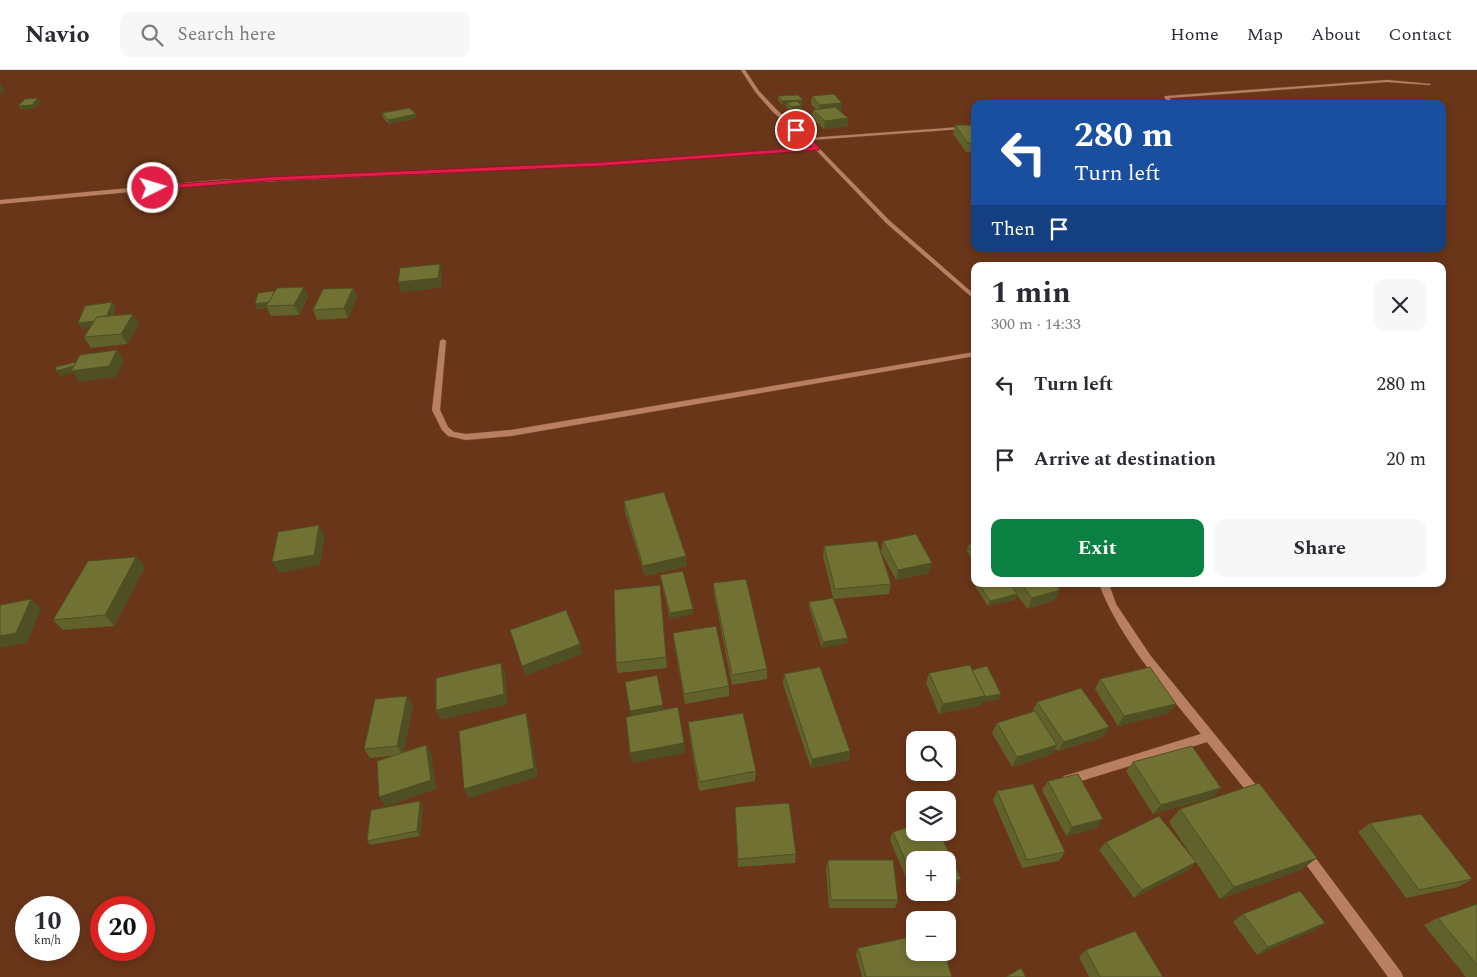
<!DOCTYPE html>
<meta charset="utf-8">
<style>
:root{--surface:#fff;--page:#f7f7f7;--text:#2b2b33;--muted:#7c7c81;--line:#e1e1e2;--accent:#0b8043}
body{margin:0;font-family:Spectral,serif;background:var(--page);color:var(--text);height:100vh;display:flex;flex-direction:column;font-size:19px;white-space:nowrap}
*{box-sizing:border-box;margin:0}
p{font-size:16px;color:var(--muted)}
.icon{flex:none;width:28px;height:28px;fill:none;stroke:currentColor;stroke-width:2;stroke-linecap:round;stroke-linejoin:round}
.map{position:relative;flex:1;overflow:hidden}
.sheet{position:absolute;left:971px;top:192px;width:475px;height:325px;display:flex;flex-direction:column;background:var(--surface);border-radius:10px;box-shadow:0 2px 8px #0003}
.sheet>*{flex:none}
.hud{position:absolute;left:971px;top:30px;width:475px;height:152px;border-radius:10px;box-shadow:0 2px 8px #0003;background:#1a4fa0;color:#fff;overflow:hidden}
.buttons{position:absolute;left:906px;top:661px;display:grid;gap:10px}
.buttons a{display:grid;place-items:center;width:50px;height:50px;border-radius:10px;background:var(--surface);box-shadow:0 2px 8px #0003;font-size:25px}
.speed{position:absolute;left:15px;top:826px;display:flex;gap:10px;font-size:25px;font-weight:700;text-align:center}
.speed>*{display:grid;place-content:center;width:65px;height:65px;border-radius:50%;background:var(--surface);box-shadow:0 2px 8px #0003;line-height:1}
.speed small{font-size:12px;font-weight:400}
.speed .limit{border:8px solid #d22;background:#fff;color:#111}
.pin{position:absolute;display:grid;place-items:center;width:42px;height:42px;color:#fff;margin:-21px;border:2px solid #fff;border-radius:50%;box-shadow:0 1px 5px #0007}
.me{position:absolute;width:55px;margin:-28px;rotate:85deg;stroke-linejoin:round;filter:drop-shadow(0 0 4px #0008)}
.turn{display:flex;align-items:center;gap:18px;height:105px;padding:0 20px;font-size:22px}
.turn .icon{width:65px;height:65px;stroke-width:2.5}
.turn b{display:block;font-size:35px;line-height:42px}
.then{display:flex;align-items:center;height:48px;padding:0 20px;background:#0003;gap:10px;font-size:19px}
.round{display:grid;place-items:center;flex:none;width:52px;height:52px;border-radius:10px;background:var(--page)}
.overview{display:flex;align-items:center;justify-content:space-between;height:85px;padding:0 20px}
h1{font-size:30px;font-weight:700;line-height:38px}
.button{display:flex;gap:10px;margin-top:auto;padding:10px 20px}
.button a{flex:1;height:58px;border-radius:10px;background:var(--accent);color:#fff;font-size:20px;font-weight:700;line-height:58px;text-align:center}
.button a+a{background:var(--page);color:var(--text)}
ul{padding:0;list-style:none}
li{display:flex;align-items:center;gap:15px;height:75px;padding:0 20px}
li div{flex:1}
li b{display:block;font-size:19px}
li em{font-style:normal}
header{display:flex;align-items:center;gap:30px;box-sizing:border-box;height:70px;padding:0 25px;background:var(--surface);border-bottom:1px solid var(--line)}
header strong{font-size:24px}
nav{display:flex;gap:28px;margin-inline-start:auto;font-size:18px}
.search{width:350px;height:45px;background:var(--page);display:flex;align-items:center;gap:12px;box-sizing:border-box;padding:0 18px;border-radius:10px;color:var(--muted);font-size:19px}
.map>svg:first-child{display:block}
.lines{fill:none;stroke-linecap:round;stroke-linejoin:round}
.minor-casing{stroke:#7a4f36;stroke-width:1}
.minor{fill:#b97f61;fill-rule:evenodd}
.wall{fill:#61612c}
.shaded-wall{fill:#4f4f24}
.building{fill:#717133;stroke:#4f4f24}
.route{fill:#e11d48;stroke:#92132f}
</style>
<header>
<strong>Navio</strong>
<div class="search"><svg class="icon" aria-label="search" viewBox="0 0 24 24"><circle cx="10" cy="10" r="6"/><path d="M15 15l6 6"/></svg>Search here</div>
<nav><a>Home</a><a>Map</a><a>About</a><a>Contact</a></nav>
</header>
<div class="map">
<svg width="1477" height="907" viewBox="0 0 1477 907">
<rect width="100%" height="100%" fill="#6a3619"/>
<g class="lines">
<!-- minor casing -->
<g class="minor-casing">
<g id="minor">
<path d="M 741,0 L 745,0 L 759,21 L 777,40 L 808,68 L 975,56 L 975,58 L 811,70 L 890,151 L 975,225 L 975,230 L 886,153 L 816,80 L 604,95 L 217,114 L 0,134 L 0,130 L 217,110 L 604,93 L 813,77 L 773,42 L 756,23 Z"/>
<path d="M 1387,10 L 1431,14 L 1429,15 L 1387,12 L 1169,28 L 1175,34 L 1170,34 L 1164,27 L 1166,26 Z"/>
<path d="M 443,269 L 446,271 L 440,340 L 448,357 L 454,362 L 466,364 L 511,360 L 975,282 L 975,286 L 511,366 L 466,370 L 448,366 L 442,360 L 432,340 L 440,271 Z"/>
<path d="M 1099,514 L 1109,514 L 1116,534 L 1150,585 L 1260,720 L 1262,724 L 1260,728 L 1256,730 L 1252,728 L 1207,672 L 1068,715 L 1064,714 L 1062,710 L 1064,706 L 1068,705 L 1201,664 C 1163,617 1121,571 1099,514 Z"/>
<path d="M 1304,776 L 1308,778 L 1401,902 L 1403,907 L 1388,907 L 1300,786 L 1298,782 L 1300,778 Z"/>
</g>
</g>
<!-- minor -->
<use href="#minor" class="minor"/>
</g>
<!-- wall -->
<g class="wall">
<path d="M 778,26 L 802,34 L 801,34 L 802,35 L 802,39 L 792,41 L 786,37 L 786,35 L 782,35 L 778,30 Z"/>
<path d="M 812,26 L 841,41 L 840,41 L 848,56 L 824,59 L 812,48 L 813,40 L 816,39 L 811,34 Z"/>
<path d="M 382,43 L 417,48 L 389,54 L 383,48 Z"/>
<path d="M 955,55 L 975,55 L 975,81 L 966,82 L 953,64 Z"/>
<path d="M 304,217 L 308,227 L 299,245 L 271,246 L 267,238 L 257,239 L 255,234 L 275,222 Z"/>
<path d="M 353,218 L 357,227 L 348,248 L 317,250 L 313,240 Z"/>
<path d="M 112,232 L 116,237 L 113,246 L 139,254 L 127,274 L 91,278 L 84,267 L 91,257 L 82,259 Z"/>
<path d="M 624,431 L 687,496 L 645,506 L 625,442 Z"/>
<path d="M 883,471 L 929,503 L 896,510 L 881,482 Z"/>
<path d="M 975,474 L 975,496 L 967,481 L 968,475 Z"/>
<path d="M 824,476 L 891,514 L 889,524 L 834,529 L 847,573 L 822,578 L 809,537 L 809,532 L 833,528 L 823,486 Z"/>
<path d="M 136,487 L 145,497 L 114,556 L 63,560 L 53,550 Z"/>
<path d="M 660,505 L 693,544 L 670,549 Z"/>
<path d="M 975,507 L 975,514 L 1055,514 L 1055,530 L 1028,539 L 1017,525 L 1015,530 L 988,536 L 973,513 Z"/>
<path d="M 713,513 L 767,599 L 767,609 L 732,615 L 714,524 Z"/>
<path d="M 660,515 L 667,598 L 618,603 L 616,593 Z"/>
<path d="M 673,563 L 729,616 L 729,626 L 685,634 L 674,573 Z"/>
<path d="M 972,600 L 999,629 L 982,632 L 981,635 L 939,644 L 926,613 L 929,603 Z"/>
<path d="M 784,604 L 850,681 L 849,690 L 811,698 L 783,614 Z"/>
<path d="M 1100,609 L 1169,643 L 1118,656 L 1095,619 Z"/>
<path d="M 407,626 L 413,636 L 403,682 L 426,675 L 431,684 L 436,719 L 386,736 L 379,727 L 390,686 L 370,688 L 364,679 Z"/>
<path d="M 1037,632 L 1109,657 L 1103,667 L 1058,681 L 1056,678 L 1052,684 L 1012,697 L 992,663 L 997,653 L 1032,642 Z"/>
<path d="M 688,652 L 756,701 L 755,711 L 699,721 L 689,662 Z"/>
<path d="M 1133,692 L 1213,727 L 1153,744 L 1126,701 Z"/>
<path d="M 1048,711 L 1097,758 L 1066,766 L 1042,720 Z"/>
<path d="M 997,721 L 1065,782 L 1059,791 L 1022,798 L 993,730 Z"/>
<path d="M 423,735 L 420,766 L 370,775 L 367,771 Z"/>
<path d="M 735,737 L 796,784 L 795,793 L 738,797 Z"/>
<path d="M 1180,739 L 1301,800 L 1220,829 L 1196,792 L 1188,800 L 1134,828 L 1099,780 L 1106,772 L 1191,785 L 1169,752 Z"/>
<path d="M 1370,753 L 1472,809 L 1458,817 L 1406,828 L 1358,762 Z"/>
<path d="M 893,762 L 956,817 L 915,790 L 915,822 L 941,822 L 916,831 L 890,770 Z"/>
<path d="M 828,790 L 898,830 L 895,838 L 829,838 L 826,798 Z"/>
<path d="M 1477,834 L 1477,907 L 1466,907 L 1424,855 L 1438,848 Z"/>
<path d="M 1243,844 L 1314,860 L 1257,885 L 1233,852 Z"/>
<path d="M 858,878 L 952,907 L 862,907 L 856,885 Z"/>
<path d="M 1086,880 L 1163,907 L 1089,907 L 1079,887 Z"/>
</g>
<!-- shaded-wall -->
<g class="shaded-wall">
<path d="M 0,13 L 5,21 L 0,24 Z"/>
<path d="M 38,28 L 41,32 L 34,39 L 21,40 L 18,36 Z"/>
<path d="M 803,30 L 802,34 L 789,35 L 786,33 L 786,35 L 782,35 L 782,31 Z"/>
<path d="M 842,33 L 841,41 L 819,43 L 819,35 Z"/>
<path d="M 802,35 L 802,39 L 792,41 L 792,37 Z"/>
<path d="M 416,44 L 417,48 L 389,54 L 388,50 Z"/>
<path d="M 848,48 L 848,56 L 824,59 L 825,51 Z"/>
<path d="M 440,194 L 442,203 L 441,218 L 401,222 L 398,212 Z"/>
<path d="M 304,217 L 308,227 L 299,245 L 294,235 Z"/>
<path d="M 353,218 L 357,227 L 348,248 L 344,238 Z"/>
<path d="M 274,221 L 277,226 L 266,236 L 267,238 L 257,239 L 255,234 Z"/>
<path d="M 112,232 L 116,237 L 110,254 L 82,259 L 78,253 Z"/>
<path d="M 133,244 L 139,254 L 127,274 L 121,264 Z"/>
<path d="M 117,280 L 124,290 L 116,307 L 79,312 L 73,303 L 60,306 L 56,301 L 78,296 Z"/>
<path d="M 319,455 L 325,466 L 320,495 L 279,503 L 272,492 Z"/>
<path d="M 686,486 L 687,496 L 645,506 L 643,496 Z"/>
<path d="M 136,487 L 145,497 L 114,556 L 105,545 Z"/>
<path d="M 932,493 L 929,503 L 896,510 L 898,500 Z"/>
<path d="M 1060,520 L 1055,530 L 1028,539 L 1032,528 Z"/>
<path d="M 1017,524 L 1015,530 L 988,536 L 990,531 Z"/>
<path d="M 31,529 L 41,539 L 27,573 L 0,578 L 0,566 Z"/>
<path d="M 693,539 L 693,544 L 670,549 L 670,543 Z"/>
<path d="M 848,568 L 847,573 L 822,578 L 823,572 Z"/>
<path d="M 580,574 L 582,584 L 525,606 L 522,596 Z"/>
<path d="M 501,593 L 505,603 L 508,634 L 441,650 L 436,640 Z"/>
<path d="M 1001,624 L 999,629 L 982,632 L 981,635 L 939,644 L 943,634 L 985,626 Z"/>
<path d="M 407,626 L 413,636 L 403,685 L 397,676 Z"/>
<path d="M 1176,634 L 1169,643 L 1118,656 L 1124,646 Z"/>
<path d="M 663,635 L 664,640 L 631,646 L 630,641 Z"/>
<path d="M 526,643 L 529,653 L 538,707 L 469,728 L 464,719 Z"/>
<path d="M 1109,657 L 1103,667 L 1058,681 L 1064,672 Z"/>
<path d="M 684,673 L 685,683 L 632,693 L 630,683 Z"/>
<path d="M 426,675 L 431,684 L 436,719 L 386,736 L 379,727 Z"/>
<path d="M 1057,675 L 1052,684 L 1012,697 L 1017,687 Z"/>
<path d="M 850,681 L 849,690 L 811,698 L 812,689 Z"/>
<path d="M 1221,718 L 1213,727 L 1153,744 L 1161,735 Z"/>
<path d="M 420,731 L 423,735 L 420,766 L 417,761 Z"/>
<path d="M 1103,749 L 1097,758 L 1066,766 L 1072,757 Z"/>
<path d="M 1317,788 L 1301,800 L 1220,829 L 1234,817 Z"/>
<path d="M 1196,792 L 1188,800 L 1134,828 L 1142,820 Z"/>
<path d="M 961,809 L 956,817 L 948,820 L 948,814 Z"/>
<path d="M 922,822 L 941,822 L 916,831 L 920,823 Z"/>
<path d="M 1325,853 L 1314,860 L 1257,885 L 1268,877 Z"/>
</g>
<!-- building -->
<g class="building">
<path d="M 834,24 L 842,33 L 819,35 L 812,26 Z"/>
<path d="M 798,25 L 803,30 L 782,31 L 778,26 Z"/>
<path d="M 38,28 L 32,35 L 18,36 L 25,29 Z"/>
<path d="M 796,31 L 802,35 L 792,37 L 786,33 Z"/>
<path d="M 835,37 L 848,48 L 825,51 L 813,40 Z"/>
<path d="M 409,38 L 416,44 L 388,50 L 382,43 Z"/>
<path d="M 955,55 L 975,55 L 975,73 L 968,73 Z"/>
<path d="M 440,194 L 438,208 L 398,212 L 400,198 Z"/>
<path d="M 304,217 L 294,235 L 266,236 L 277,218 Z"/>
<path d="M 353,218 L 344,238 L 313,240 L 323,219 Z"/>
<path d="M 274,221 L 273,225 L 269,232 L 255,234 L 258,223 Z"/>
<path d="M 112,232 L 107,246 L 97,247 L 95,251 L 78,253 L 85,236 Z"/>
<path d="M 133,244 L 121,264 L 84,267 L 97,247 Z"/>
<path d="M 117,280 L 109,296 L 71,301 L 80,285 Z"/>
<path d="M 76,292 L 74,296 L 56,301 L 56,297 Z"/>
<path d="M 664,422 L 686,486 L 643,496 L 624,431 Z"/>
<path d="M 319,455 L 314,485 L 272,492 L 278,462 Z"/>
<path d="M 916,464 L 932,493 L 898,500 L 883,471 Z"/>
<path d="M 877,471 L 891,514 L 835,519 L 824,476 Z"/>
<path d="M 975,474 L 975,488 L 968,475 Z"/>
<path d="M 136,487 L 105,545 L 53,550 L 88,491 Z"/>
<path d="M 683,501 L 693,539 L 670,543 L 660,505 Z"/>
<path d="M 746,509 L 767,599 L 732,605 L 713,513 Z"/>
<path d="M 979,514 L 1010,514 L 1017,524 L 990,531 Z"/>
<path d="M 1021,514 L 1055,514 L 1060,520 L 1032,528 Z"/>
<path d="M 660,515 L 666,587 L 616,593 L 614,520 Z"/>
<path d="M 833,528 L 848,568 L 823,572 L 809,532 Z"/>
<path d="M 31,529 L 16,563 L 0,566 L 0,535 Z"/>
<path d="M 566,540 L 580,574 L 522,596 L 510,560 Z"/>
<path d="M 716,556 L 729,616 L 684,624 L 673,563 Z"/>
<path d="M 501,593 L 504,624 L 436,640 L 436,608 Z"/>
<path d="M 970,595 L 985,626 L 943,634 L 929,603 Z"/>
<path d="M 987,596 L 1001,624 L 984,627 L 985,626 L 972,600 Z"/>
<path d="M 820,597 L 850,681 L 812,689 L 784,604 Z"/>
<path d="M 1150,597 L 1176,634 L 1124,646 L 1100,609 Z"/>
<path d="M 657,605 L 663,635 L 630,641 L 625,612 Z"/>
<path d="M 1081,618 L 1109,657 L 1064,672 L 1037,632 Z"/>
<path d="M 407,626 L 397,676 L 364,679 L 375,629 Z"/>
<path d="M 678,637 L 684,673 L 630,683 L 626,647 Z"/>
<path d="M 1035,641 L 1057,675 L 1017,687 L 997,653 Z"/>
<path d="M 526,643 L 534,698 L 464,719 L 459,661 Z"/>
<path d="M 743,643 L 756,701 L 699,712 L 688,652 Z"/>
<path d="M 426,675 L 431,710 L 379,727 L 377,691 Z"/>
<path d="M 1192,676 L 1221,718 L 1161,735 L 1133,692 Z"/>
<path d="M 1078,704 L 1103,749 L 1072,757 L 1048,711 Z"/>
<path d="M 1259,713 L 1317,788 L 1234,817 L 1180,739 Z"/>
<path d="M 1033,714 L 1065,782 L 1027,790 L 997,721 Z"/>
<path d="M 420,731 L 417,761 L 367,771 L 371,740 Z"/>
<path d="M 789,733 L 796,784 L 738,789 L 735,737 Z"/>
<path d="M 1421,744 L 1472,809 L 1419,820 L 1370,753 Z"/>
<path d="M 1159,746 L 1196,792 L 1142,820 L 1106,772 Z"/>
<path d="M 915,755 L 915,762 L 939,762 L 961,809 L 948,814 L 948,790 L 915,790 L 915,813 L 893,762 Z"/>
<path d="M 828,790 L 893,790 L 898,830 L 831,830 Z"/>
<path d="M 1300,821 L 1325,853 L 1268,877 L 1243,844 Z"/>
<path d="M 1477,834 L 1477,895 L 1438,848 Z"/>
<path d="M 1135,861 L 1163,907 L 1100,907 L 1086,880 Z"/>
<path d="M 915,866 L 915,882 L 944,882 L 952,907 L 866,907 L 858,878 Z"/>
<path d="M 1021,898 L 1026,907 L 1006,907 Z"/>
</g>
<!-- route -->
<path class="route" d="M 794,59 L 799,59 L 819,77 L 819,80 L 604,96 L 268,111 L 153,120 L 149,118 L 153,116 L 268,107 L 604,92 L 812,77 L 794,61 Z"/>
</svg>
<div class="buttons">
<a><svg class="icon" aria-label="search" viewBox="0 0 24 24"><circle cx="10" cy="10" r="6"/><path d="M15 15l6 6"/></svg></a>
<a><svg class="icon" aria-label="layers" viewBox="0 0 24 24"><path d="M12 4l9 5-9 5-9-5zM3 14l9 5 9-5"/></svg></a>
<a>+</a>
<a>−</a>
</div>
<div class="speed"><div>10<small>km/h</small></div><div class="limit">20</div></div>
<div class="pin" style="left:796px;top:60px;background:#d93025"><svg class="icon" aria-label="arrive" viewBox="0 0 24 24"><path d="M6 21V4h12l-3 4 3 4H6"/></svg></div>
<svg class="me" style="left:153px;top:118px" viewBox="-20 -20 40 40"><circle r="17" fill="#e11d48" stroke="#fff" stroke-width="3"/><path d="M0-11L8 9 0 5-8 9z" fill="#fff"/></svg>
<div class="hud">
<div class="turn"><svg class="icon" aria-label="left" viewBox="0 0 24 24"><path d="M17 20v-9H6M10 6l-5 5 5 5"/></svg><div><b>280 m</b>Turn left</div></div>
<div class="then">Then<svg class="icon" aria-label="arrive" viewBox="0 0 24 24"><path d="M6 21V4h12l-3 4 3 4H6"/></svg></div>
</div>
<section class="sheet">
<div class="overview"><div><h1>1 min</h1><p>300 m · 14:33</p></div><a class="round"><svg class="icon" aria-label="close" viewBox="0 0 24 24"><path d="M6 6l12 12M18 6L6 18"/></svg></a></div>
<ul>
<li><svg class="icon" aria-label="left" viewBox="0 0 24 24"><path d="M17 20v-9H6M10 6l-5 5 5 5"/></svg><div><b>Turn left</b></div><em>280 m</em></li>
<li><svg class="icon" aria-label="arrive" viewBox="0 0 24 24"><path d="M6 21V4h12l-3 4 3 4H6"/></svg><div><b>Arrive at destination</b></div><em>20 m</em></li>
</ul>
<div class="button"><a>Exit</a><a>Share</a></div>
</section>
</div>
